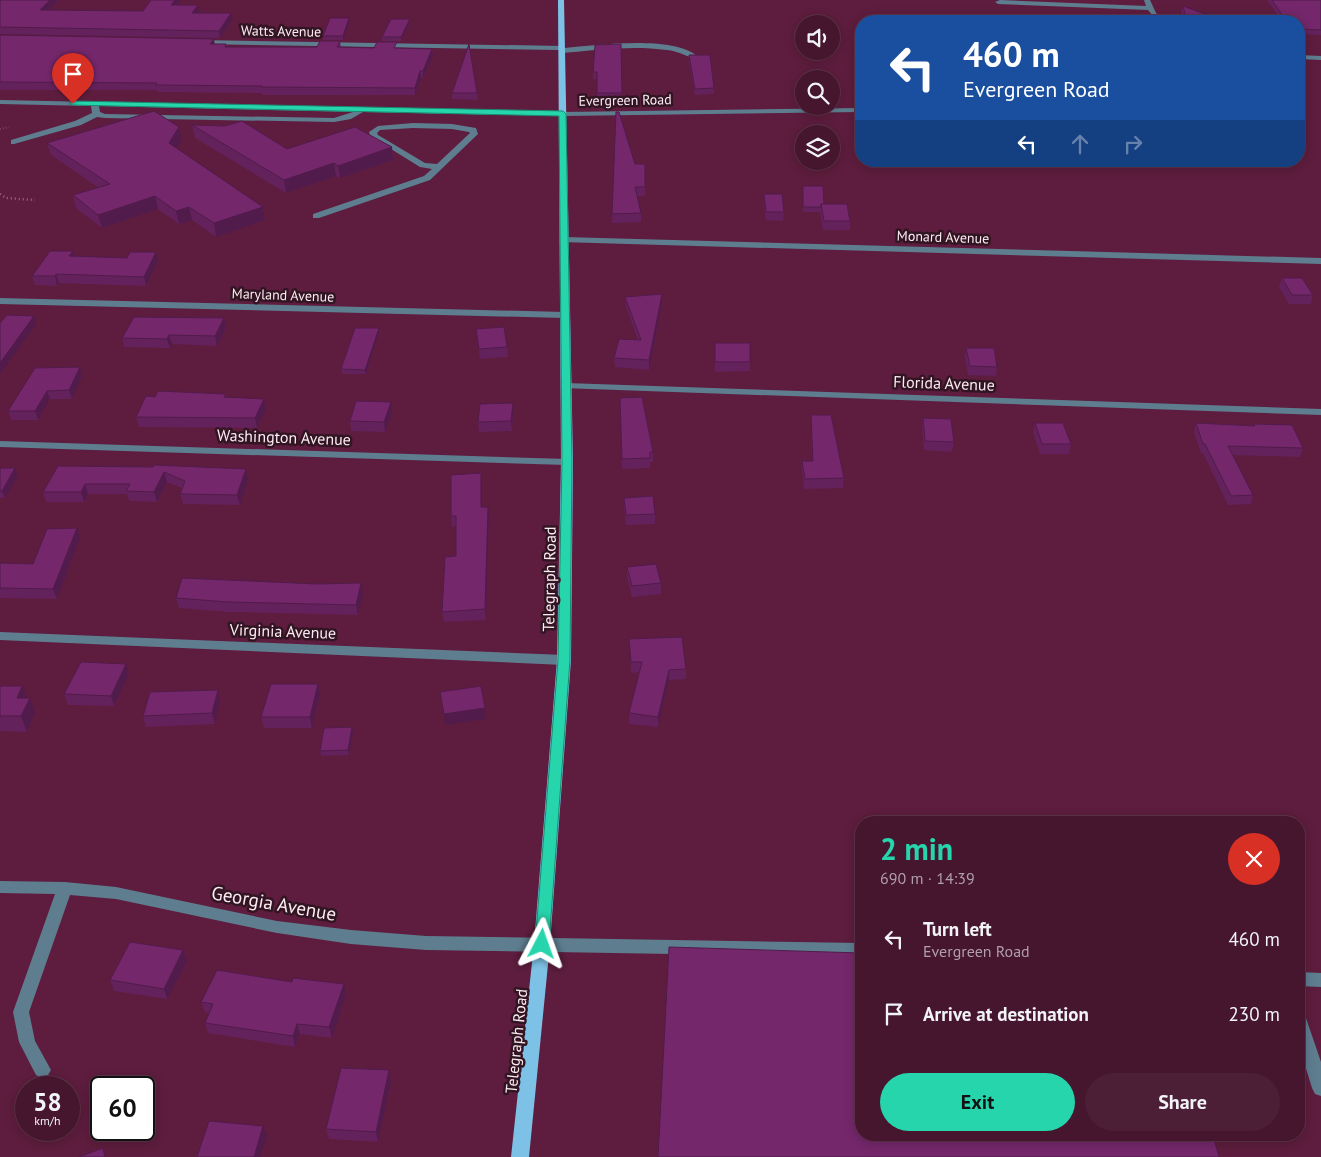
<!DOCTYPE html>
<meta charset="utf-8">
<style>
:root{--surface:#46162e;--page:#4d1f36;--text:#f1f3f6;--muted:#b09faa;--line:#5e354a;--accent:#27d5ad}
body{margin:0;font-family:"PT Sans",sans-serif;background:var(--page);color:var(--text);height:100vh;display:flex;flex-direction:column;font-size:19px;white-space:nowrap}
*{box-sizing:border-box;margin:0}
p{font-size:16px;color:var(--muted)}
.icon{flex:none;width:28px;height:28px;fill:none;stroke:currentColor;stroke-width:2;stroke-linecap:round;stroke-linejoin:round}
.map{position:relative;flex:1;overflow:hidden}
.sheet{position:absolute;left:855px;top:816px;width:450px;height:325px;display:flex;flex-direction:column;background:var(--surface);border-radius:20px;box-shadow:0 2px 12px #0003,0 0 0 1px var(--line)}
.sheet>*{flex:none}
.guide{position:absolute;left:855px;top:15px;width:450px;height:152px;border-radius:20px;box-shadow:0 2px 12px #0003,0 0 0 1px var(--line);background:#1a4fa0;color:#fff;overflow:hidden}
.controls{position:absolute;left:795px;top:15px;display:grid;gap:10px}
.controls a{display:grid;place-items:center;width:45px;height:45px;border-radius:50%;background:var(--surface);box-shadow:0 2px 12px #0003,0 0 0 1px var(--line);font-size:25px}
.speed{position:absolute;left:15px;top:1076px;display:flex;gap:10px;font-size:25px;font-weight:700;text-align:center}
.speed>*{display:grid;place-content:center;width:65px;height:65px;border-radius:50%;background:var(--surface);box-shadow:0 2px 12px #0003,0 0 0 1px var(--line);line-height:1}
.speed small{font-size:12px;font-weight:400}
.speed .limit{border:2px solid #111;border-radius:8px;background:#fff;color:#111}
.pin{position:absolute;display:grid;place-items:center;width:42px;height:42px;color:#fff;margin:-51px -21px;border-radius:50% 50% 50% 0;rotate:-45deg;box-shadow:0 0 5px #0007}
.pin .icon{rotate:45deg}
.me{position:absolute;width:55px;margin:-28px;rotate:4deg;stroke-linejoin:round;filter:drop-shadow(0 0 4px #0008)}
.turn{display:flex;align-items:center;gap:18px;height:105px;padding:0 25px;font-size:22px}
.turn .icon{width:65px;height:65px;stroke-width:2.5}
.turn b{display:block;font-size:35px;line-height:42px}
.lanes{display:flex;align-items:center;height:48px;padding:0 25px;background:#0003;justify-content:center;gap:25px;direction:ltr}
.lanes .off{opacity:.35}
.round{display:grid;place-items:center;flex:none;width:52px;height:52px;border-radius:26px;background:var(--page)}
.headline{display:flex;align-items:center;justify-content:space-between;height:85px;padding:0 25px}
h1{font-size:30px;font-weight:700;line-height:38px;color:var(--accent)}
.cta{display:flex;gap:10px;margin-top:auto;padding:10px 25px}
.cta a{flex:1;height:58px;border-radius:30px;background:var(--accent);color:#111;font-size:20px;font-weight:700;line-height:58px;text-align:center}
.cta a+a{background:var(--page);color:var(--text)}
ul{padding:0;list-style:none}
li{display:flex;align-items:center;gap:15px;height:75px;padding:0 25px}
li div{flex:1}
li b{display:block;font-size:19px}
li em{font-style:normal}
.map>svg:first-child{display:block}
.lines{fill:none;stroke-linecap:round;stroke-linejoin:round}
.path-far1{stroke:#9a6b82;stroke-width:2;stroke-dasharray:0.5 2.5;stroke-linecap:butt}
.path{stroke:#9a6b82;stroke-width:2.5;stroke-dasharray:1 3;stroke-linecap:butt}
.minor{fill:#5e7e90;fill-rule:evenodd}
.major{fill:#7dc2e6;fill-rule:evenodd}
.wall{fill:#64225c}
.shaded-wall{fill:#511b4b}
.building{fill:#74276b;stroke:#511b4b}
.route{fill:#27d5ad;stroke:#198a70}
.labels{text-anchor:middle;stroke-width:5;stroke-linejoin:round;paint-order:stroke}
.far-street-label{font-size:14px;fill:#fcebf1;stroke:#321523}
.street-label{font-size:16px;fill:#fcebf1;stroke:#321523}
.near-street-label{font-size:19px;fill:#fcebf1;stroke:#321523}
</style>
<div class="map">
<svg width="1321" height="1157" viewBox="0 0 1321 1157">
<rect width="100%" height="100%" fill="#5e1d3e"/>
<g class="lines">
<!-- path-far1 -->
<path class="path-far1" d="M 0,129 L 9,127"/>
<!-- path -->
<path class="path" d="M 0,194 L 6,198 L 35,200"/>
<!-- minor -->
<g class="minor">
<path d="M 1000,0 L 1146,6 L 1144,0 L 1150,0 L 1156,13 L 1165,21 L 1157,21 L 1148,10 L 998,4 L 995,2 Z"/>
<path d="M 196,40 L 562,46 L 565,48 C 597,45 672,35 697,56 L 693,58 C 684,55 677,51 667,50 C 633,45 596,50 562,53 L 559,50 L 199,44 L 195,42 Z"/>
<path d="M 1299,55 L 1321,56 L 1321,60 L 1299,59 Z"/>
<path d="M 0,100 L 563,112 L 861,108 L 861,112 L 563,116 L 363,112 L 351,119 L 334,122 L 105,118 L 97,117 L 81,125 L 14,144 L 11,144 L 11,140 L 75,121 L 92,113 L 91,106 L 0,104 ZM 99,106 L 353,112 L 334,118 L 105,114 L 100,112 Z"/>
<path d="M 413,123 L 452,124 L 476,128 L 478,134 L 430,180 L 319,218 L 313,218 L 313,214 L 424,176 L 432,169 L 420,167 L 370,136 L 369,132 L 378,126 ZM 413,128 L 452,129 L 469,132 L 470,133 L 437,164 L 425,163 L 378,135 L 377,133 L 380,130 Z"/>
<path d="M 564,237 L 1321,258 L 1321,264 L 561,242 L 559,240 Z"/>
<path d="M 0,298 L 565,312 L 570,315 L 565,318 L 0,304 Z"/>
<path d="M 566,383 L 1321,409 L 1321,415 L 562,388 L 561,386 Z"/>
<path d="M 0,441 L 567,459 L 573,462 L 567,465 L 0,447 Z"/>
<path d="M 0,632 L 564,655 L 569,657 L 571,660 L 569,663 L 564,665 L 0,640 Z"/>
<path d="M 0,881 L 65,882 L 116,887 L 277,921 L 351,930 L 426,936 L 861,943 L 861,957 L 426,950 L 351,944 L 277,933 L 116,899 L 70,895 L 29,1012 L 35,1041 L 51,1070 L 48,1075 L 42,1078 L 36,1075 L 19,1042 L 13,1012 L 55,894 L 0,893 Z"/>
<path d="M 1299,972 L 1321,973 L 1321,987 L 1299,986 Z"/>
<path d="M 1299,1014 L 1305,1016 L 1307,1021 L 1321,1062 L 1321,1096 L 1315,1094 L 1312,1088 L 1299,1046 Z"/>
</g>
<!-- major -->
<path class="major" d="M 558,0 L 564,0 L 573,462 L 571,660 L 550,944 L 529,1157 L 511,1157 L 534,944 L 557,660 L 561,462 Z"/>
</g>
<!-- wall -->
<g class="wall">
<path d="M 0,0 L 59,0 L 49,10 L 143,11 L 151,0 L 181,0 L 178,5 L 199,12 L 198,13 L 232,20 L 220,38 L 0,34 Z"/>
<path d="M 1267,0 L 1321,0 L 1321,35 L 1299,34 L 1299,21 L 1282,21 Z"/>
<path d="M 1183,6 L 1223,21 L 1184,21 L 1181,11 Z"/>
<path d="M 349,18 L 350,22 L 343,40 L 323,40 L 323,36 Z"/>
<path d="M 410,23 L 401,41 L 382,41 L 382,37 Z"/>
<path d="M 0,35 L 215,44 L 227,47 L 317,47 L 340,41 L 341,48 L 432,49 L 433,56 L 423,78 L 421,78 L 415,95 L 262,95 L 262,93 L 157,92 L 157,90 L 0,90 Z"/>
<path d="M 621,44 L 622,100 L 597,101 L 597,79 L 593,79 L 593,72 Z"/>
<path d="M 689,55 L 714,88 L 714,94 L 695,95 L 689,62 Z"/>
<path d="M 452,93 L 477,93 L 478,100 L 452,99 Z"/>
<path d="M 192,125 L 287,149 L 393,160 L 340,178 L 336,176 L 286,193 L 195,138 Z"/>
<path d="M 179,127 L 182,139 L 176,148 L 263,207 L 265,220 L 216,237 L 192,220 L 179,224 L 158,209 L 102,228 L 76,208 L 73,195 L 99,188 L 51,155 L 47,143 Z"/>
<path d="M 635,164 L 645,164 L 645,196 L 637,196 L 641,213 L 641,222 L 612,223 L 612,214 Z"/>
<path d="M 803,186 L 824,204 L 850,221 L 850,230 L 823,230 L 820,212 L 803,212 Z"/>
<path d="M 764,194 L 784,212 L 783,221 L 766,220 L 764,202 Z"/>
<path d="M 73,251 L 74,256 L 158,261 L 146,286 L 59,283 L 57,286 L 35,285 L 32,276 Z"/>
<path d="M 1282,278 L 1313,295 L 1311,304 L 1289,304 L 1279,287 Z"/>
<path d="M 625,297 L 662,303 L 649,370 L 615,367 L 614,358 L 638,340 L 626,306 Z"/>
<path d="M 224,318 L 226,328 L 217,346 L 172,344 L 170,348 L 124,347 L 122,338 Z"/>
<path d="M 379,328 L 379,333 L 366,374 L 342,374 L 341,369 Z"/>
<path d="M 476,329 L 507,347 L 508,357 L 480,359 Z"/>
<path d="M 715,343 L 750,362 L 750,371 L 715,372 Z"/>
<path d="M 966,348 L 997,367 L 996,376 L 968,375 L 965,357 Z"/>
<path d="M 35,368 L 82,376 L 72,399 L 50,399 L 38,420 L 11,420 L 8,411 Z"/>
<path d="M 226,398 L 264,399 L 266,409 L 257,428 L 139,427 L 136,417 Z"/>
<path d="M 620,398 L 653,452 L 653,462 L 650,462 L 650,468 L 622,469 Z"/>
<path d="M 513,403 L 513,413 L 512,431 L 479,432 L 478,422 Z"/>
<path d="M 392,412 L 385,432 L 351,431 L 350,421 Z"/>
<path d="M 811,415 L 844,478 L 843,488 L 804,489 L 802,471 L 802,461 L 812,461 L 811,424 Z"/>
<path d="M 923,418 L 954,442 L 952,452 L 924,450 L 922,427 Z"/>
<path d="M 1035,423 L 1071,444 L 1069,454 L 1040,454 L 1033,432 Z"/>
<path d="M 1196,423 L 1254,426 L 1254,424 L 1303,448 L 1300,457 L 1233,455 L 1253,495 L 1251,504 L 1228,505 L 1203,453 L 1201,453 L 1194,432 Z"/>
<path d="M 58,466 L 246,469 L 248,479 L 240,505 L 183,504 L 180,494 L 182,488 L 167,482 L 157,502 L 129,501 L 127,494 L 88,494 L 84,502 L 46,502 L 43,492 Z"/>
<path d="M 0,468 L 18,476 L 5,498 L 0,498 Z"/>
<path d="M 482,483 L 482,507 L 489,517 L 486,620 L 444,622 L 442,612 L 456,556 L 456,526 L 452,527 L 451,516 Z"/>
<path d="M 624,498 L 655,514 L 655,524 L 626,525 L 624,508 Z"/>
<path d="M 80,538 L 57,599 L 0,598 L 0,563 L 33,564 Z"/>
<path d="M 627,567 L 661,583 L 661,594 L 632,597 L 627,577 Z"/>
<path d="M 363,593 L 358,615 L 230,612 L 179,608 L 176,598 Z"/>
<path d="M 629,639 L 686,669 L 686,679 L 669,680 L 658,727 L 629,724 L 629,713 L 639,672 L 631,673 Z"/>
<path d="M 129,674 L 114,706 L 68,705 L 64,694 Z"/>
<path d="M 318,684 L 320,694 L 312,728 L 264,728 L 261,717 Z"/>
<path d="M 0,686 L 22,686 L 26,698 L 35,713 L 27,732 L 0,731 Z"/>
<path d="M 220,700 L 215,724 L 146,727 L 143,716 Z"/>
<path d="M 352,727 L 353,732 L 349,755 L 321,756 L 320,751 Z"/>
<path d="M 187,961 L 167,999 L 114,991 L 110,980 Z"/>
<path d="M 346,994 L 332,1038 L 300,1034 L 295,1047 L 208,1033 L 205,1023 L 209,1013 L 205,1012 L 201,1002 Z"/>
<path d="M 391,1081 L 378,1142 L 329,1139 L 326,1129 Z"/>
</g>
<!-- shaded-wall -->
<g class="shaded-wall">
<path d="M 50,0 L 59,0 L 42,17 L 40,10 Z"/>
<path d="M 175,0 L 181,0 L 173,12 L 171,5 Z"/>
<path d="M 198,5 L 199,12 L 194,20 L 192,13 Z"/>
<path d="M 231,13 L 232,20 L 220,38 L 219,31 Z"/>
<path d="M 349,18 L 350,22 L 343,40 L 343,36 Z"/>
<path d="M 410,19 L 410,23 L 401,41 L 401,37 Z"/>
<path d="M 214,39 L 215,46 L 210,44 Z"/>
<path d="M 432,49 L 433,56 L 423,78 L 423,71 Z"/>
<path d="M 420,71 L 421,78 L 415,95 L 415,88 Z"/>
<path d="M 179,127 L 182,139 L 171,156 L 169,143 Z"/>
<path d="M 392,147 L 393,160 L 340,178 L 338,166 Z"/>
<path d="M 334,163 L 336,176 L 286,193 L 284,180 Z"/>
<path d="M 155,196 L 158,209 L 102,228 L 98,215 Z"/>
<path d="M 189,207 L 192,220 L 179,224 L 176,211 Z"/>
<path d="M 263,207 L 265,220 L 216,237 L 214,223 Z"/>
<path d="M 73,251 L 75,260 L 69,256 Z"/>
<path d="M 156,252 L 158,261 L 146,286 L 144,277 Z"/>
<path d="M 56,274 L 59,283 L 57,286 L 55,276 Z"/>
<path d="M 662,294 L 662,303 L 649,370 L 649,360 Z"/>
<path d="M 34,316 L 36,324 L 0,374 L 0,363 Z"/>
<path d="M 224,318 L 226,328 L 217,346 L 215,336 Z"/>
<path d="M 379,328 L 379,333 L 366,374 L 365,370 Z"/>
<path d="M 169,335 L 172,344 L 170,348 L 167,339 Z"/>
<path d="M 80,367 L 82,376 L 72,399 L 69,390 Z"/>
<path d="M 47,391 L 50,399 L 38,420 L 35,411 Z"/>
<path d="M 264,399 L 266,409 L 257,428 L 255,418 Z"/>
<path d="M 391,402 L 392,412 L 385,432 L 384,422 Z"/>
<path d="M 513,403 L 513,413 L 512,431 L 511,421 Z"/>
<path d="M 15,468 L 18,476 L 5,498 L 2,491 Z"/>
<path d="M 246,469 L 248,479 L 240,505 L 237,495 Z"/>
<path d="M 164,472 L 167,482 L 157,502 L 154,492 Z"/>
<path d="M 481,473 L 482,483 L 482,517 L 481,507 Z"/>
<path d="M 85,484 L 88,494 L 84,502 L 81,492 Z"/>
<path d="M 488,507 L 489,517 L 486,620 L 485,609 Z"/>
<path d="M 77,528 L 80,538 L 57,599 L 53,589 Z"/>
<path d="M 361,583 L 363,593 L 358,615 L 356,605 Z"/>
<path d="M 126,664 L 129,674 L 114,706 L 111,696 Z"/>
<path d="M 669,670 L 669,680 L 658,727 L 658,717 Z"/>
<path d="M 318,684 L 320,694 L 312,728 L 310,717 Z"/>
<path d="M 22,686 L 28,702 L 30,698 L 35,713 L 27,732 L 21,716 L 17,698 Z"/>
<path d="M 218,690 L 220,700 L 215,724 L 212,713 Z"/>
<path d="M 485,708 L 486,719 L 445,725 L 444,714 Z"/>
<path d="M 352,727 L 353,732 L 349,755 L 348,750 Z"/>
<path d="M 183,950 L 187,961 L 167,999 L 164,989 Z"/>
<path d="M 344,984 L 346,994 L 332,1038 L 329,1027 Z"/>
<path d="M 297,1024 L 300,1034 L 295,1047 L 293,1036 Z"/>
<path d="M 389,1070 L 391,1081 L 378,1142 L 376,1132 Z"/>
<path d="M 263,1126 L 267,1136 L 260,1157 L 254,1157 Z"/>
</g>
<!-- building -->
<g class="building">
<path d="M 0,0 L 50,0 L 40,10 L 143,11 L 151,0 L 175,0 L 171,5 L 198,5 L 192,13 L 231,13 L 219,31 L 0,27 Z"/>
<path d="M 1272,0 L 1321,0 L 1321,30 L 1299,29 L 1299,21 L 1286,21 Z"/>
<path d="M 1183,6 L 1223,21 L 1187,21 Z"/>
<path d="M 330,18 L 349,18 L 343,36 L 323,36 Z"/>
<path d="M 391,19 L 410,19 L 401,37 L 382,37 Z"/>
<path d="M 0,35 L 214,39 L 210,44 L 226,44 L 225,47 L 317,47 L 320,41 L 340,41 L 337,47 L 374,48 L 377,42 L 397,42 L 394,48 L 432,49 L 423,71 L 420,71 L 415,88 L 261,87 L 262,86 L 156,85 L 157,83 L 0,82 Z"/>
<path d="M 469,44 L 477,93 L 452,93 Z"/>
<path d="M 621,44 L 622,93 L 597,93 L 597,72 L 593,72 L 595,45 Z"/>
<path d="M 689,55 L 710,55 L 714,88 L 695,89 Z"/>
<path d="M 154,111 L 179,127 L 169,143 L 263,207 L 214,223 L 189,207 L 176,211 L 155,196 L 98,215 L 73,195 L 110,184 L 47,143 Z"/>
<path d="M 616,112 L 619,112 L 635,164 L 645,164 L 645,187 L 635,187 L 641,213 L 612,214 Z"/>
<path d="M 242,121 L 287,149 L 355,127 L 392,147 L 338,166 L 334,163 L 284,180 L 192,125 L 225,126 Z"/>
<path d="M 803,186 L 823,186 L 824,204 L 821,204 L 821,207 L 803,207 Z"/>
<path d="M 764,194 L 782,194 L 784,212 L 766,212 Z"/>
<path d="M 821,204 L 847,204 L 850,221 L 824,221 Z"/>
<path d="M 50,251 L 73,251 L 69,256 L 127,258 L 130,252 L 156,252 L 144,277 L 56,274 L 55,276 L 32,276 Z"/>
<path d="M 1282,278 L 1302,278 L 1313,295 L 1292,295 Z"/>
<path d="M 662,294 L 649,360 L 614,358 L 619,339 L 641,340 L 625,297 Z"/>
<path d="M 7,315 L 34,316 L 0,363 L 0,323 Z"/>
<path d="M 134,317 L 224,318 L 215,336 L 169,335 L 167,339 L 122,338 Z"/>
<path d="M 504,327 L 507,347 L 479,349 L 476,329 Z"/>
<path d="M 355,328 L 379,328 L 365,370 L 341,369 Z"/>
<rect x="715" y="343" width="35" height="19"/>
<path d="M 966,348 L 994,348 L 997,367 L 970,366 Z"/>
<path d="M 80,367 L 69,390 L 47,391 L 35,411 L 8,411 L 35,368 Z"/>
<path d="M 158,391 L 226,394 L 224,397 L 264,399 L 255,418 L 136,417 L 146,396 L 155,397 Z"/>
<path d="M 642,397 L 653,452 L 650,452 L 650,458 L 622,459 L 620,398 Z"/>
<path d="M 356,401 L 391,402 L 384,422 L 350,421 Z"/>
<path d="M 513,403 L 511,421 L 478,422 L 480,404 Z"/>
<path d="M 811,415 L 831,415 L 844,478 L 805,479 L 802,461 L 813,461 Z"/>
<path d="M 923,418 L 951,419 L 954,442 L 925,441 Z"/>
<path d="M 1035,423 L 1063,423 L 1071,444 L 1042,444 Z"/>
<path d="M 1196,423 L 1255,426 L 1254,424 L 1292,425 L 1303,448 L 1228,446 L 1253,495 L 1231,496 L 1205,444 L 1203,444 Z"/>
<path d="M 154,465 L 246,469 L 237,495 L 180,494 L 185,481 L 164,472 L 154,492 L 126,491 L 130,484 L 85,484 L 81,492 L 43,492 L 58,466 L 153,467 Z"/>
<path d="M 0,468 L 15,468 L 2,491 L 0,491 Z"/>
<path d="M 481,473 L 481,507 L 488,507 L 485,609 L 442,612 L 445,557 L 456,556 L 456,516 L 451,516 L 451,475 Z"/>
<path d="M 653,496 L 655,514 L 626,515 L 624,498 Z"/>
<path d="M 77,528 L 53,589 L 0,588 L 0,563 L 33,564 L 47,529 Z"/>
<path d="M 656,564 L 661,583 L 632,586 L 627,567 Z"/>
<path d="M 182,578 L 317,584 L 361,583 L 356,605 L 228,602 L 176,598 Z"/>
<path d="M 682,637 L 686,669 L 669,670 L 658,717 L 629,713 L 642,662 L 631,662 L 629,639 Z"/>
<path d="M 81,662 L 126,664 L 111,696 L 64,694 Z"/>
<path d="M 271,684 L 318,684 L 310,717 L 261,717 Z"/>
<path d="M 0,686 L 22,686 L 17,698 L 30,698 L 21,716 L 0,716 Z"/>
<path d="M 481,686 L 485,708 L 444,714 L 440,692 Z"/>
<path d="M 218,690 L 212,713 L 143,716 L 150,692 Z"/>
<path d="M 352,727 L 348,750 L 320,751 L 324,728 Z"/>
<path d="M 130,942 L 183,950 L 164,989 L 110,980 Z"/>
<path d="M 669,947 L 861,953 L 861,1135 L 1213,1135 L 1219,1157 L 658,1157 Z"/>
<path d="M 217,970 L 292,982 L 293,978 L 344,984 L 329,1027 L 297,1024 L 293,1036 L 205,1023 L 213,1004 L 201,1002 Z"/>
<path d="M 341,1068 L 389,1070 L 376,1132 L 326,1129 Z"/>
<path d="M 209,1121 L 263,1126 L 254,1157 L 197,1157 Z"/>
<path d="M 103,1148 L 105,1157 L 79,1157 Z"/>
</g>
<!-- route -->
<path class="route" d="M 73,101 L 563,111 L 566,114 L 572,462 L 570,660 L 549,944 L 547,948 L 542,950 L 537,948 L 535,944 L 558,660 L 562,462 L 559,116 L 71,105 L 71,102 Z"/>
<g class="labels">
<!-- far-street labels -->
<g class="far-street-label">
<text transform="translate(281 31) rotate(1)" y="5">Watts Avenue</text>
<text transform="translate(625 100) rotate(-1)" y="5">Evergreen Road</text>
<text transform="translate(943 237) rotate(2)" y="5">Monard Avenue</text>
<text transform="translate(283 295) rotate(2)" y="5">Maryland Avenue</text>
</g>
<!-- street labels -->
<g class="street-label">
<text transform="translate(944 383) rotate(2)" y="6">Florida Avenue</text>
<text transform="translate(284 437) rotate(2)" y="6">Washington Avenue</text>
<text transform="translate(549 579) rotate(-89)" y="6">Telegraph Road</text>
<text transform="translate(283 631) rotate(2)" y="6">Virginia Avenue</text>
<text transform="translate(516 1041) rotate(-84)" y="6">Telegraph Road</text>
</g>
<!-- near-street labels -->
<g class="near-street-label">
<text transform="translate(274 903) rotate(10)" y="7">Georgia Avenue</text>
</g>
</g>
</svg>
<div class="controls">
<a><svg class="icon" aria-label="sound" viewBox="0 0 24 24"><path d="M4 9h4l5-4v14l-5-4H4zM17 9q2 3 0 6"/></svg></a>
<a><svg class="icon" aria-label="search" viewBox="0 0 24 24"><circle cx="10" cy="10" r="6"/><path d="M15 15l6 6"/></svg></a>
<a><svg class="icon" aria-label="layers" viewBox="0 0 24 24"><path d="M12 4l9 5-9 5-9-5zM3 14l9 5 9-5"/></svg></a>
</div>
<div class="speed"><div>58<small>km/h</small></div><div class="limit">60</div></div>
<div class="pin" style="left:73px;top:104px;background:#d93025"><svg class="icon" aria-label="arrive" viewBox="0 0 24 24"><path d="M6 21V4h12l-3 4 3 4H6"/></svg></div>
<svg class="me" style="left:542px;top:944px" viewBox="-20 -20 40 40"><path d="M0-17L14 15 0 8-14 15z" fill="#27d5ad" stroke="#fff" stroke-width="4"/></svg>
<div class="guide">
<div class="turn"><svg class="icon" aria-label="left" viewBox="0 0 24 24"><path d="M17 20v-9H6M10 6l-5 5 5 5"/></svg><div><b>460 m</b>Evergreen Road</div></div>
<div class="lanes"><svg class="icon" aria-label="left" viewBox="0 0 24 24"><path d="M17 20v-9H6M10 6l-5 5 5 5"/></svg><svg class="icon off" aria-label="ahead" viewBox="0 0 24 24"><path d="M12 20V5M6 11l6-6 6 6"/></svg><svg class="icon off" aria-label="right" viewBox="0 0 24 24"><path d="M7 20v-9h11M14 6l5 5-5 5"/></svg></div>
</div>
<section class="sheet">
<div class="headline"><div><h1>2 min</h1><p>690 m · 14:39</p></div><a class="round" style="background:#d93025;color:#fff"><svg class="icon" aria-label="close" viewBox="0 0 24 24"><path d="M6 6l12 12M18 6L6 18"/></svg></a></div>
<ul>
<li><svg class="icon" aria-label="left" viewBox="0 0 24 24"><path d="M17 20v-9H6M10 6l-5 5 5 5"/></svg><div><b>Turn left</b><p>Evergreen Road</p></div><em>460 m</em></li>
<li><svg class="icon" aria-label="arrive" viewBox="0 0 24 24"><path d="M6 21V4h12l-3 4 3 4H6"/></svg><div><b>Arrive at destination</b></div><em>230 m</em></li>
</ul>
<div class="cta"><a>Exit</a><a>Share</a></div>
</section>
</div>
